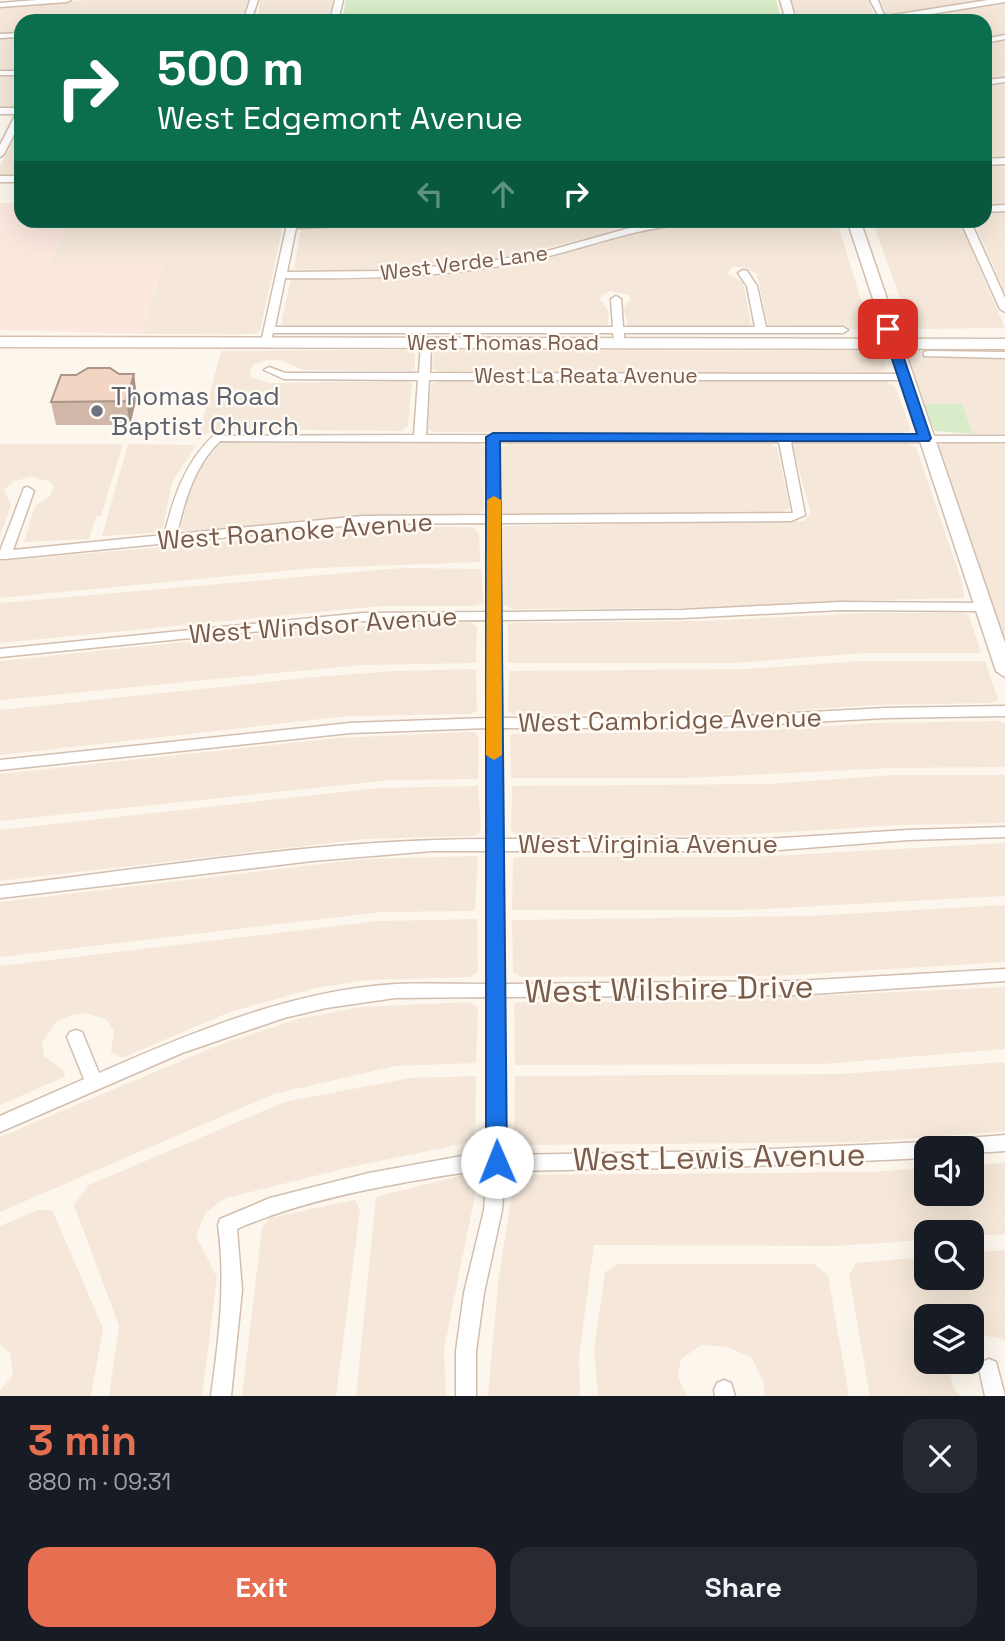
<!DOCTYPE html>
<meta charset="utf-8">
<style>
:root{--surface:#171b24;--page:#242831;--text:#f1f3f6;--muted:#9ea1a6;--accent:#e76f51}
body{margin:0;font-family:"Space Grotesk",sans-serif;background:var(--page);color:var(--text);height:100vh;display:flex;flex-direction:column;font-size:26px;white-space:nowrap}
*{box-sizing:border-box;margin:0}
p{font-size:23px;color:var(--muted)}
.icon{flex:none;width:38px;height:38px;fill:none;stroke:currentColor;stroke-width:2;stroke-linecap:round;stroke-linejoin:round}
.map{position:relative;height:1396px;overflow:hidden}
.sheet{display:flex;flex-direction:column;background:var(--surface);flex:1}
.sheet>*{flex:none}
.top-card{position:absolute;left:14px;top:14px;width:978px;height:214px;border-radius:21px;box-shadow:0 7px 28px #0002;background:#0b6e4f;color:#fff;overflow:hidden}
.buttons{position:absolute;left:914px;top:1136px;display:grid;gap:14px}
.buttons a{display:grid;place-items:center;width:70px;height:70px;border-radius:14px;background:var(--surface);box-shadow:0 7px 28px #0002;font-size:35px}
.pin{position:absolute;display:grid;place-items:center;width:60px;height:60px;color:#fff;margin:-30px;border-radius:14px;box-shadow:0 4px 10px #0006}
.me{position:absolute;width:77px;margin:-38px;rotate:359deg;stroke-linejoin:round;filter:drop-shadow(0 0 5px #0008)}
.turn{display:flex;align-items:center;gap:24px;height:147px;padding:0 28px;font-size:32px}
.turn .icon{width:91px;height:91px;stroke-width:2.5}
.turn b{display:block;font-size:49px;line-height:60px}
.lanes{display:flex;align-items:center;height:66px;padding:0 28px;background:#0003;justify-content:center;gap:35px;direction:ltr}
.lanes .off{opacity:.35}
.round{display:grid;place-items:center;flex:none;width:74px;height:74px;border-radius:21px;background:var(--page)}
.summary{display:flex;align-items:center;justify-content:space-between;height:119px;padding:0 28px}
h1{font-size:42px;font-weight:700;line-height:52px;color:var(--accent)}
.action{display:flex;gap:14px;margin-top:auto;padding:14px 28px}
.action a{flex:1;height:80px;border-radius:21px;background:var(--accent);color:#fff;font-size:28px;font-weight:700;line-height:80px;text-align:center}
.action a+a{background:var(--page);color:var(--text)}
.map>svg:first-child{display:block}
.residential{fill:#f5e8da}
.commercial{fill:#fde8e0}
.green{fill:#d8ecc9}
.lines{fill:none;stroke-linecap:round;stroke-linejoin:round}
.minor-casing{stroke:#d1beb0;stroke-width:3}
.tertiary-casing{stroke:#d1beb0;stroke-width:3}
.secondary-casing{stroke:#d6c0b0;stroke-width:3}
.minor{fill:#fff;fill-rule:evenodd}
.tertiary{fill:#fff;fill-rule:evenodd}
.secondary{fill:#fff;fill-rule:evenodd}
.wall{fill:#d1b7a8}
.shaded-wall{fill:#aa9588}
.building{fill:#f3d5c3;stroke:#aa9588;stroke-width:2}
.route{fill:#1a73e8;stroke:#114b97;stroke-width:2}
.slow{fill:#f59e0b}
.worship-dot{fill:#6b7280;stroke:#fffaf3;stroke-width:2.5}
.labels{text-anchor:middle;stroke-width:5;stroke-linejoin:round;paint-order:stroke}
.far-street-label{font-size:21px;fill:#7a5c4d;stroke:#fffaf3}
.worship-label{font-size:26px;fill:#5b616d;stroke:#fffaf3;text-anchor:start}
.street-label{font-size:26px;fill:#7a5c4d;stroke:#fffaf3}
.near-street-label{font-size:32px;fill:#7a5c4d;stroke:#fffaf3}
</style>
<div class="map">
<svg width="1005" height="1396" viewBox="0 0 1005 1396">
<rect width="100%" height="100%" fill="#fdf6ec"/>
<!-- residential -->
<g class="residential">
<path d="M 86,0 L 248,0 L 244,13 L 239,15 L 134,21 L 21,21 L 21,33 L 0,34 L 0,8 Z"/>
<path d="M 260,0 L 333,0 L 328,21 L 240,21 L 258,16 Z"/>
<path d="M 791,0 L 868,0 L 875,18 L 802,21 L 796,18 Z"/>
<path d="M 880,0 L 988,0 L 891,16 L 886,13 Z"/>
<path d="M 1005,4 L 1005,34 L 985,38 L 985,21 L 891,21 Z"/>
<path d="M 21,37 L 21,70 L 0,70 L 0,38 Z"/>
<path d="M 1005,40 L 1005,77 L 985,80 L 985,44 Z"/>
<rect x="0" y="76" width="21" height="32"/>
<path d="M 1005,84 L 1005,158 L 985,160 L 985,87 Z"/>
<path d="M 21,126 L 21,176 L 0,175 L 0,166 Z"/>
<path d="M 1005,164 L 1005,205 L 985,206 L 985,165 Z"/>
<path d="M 1005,211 L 1005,293 L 974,221 L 985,220 L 985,213 Z"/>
<path d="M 451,220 L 657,221 L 522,254 L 457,264 L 370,271 L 294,269 L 301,228 L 382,227 Z"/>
<path d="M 957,220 L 960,222 L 1005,328 L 918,329 L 910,325 L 872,221 Z"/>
<path d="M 68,221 L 284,221 L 260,331 L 254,334 L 141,334 L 163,265 L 50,265 Z"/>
<path d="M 716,223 L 838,225 L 870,329 L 864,331 L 844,327 L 768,325 L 757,274 L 742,267 L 732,267 L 727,274 L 743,282 L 751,324 L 747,327 L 628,326 L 623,308 L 630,300 L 629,295 L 610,291 L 599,298 L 609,312 L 608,324 L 604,327 L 292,327 L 281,324 L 291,279 L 393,278 L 463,272 L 540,259 L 624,234 L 675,225 Z"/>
<path d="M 406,350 L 415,354 L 415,368 L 410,371 L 304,370 L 280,360 L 268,360 L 254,364 L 250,371 L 252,378 L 269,383 L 406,381 L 412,384 L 408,426 L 401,431 L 227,429 L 210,432 L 197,441 L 221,351 Z"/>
<path d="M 439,350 L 871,351 L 883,356 L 887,369 L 879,372 L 439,372 L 432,369 L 433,354 Z"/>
<path d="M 919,350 L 928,357 L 1005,357 L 1005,434 L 973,434 L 962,404 L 922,404 L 907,356 Z"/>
<path d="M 446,380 L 885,381 L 895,386 L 911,430 L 903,434 L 435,432 L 428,429 L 431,384 Z"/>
<path d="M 221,442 L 477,442 L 485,447 L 484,510 L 475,516 L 184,531 L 181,529 L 192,480 Z"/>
<path d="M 510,442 L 769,442 L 777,448 L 790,508 L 781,513 L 505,515 L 502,512 L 501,448 Z"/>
<path d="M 905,442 L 916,447 L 963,585 L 964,598 L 835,601 L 718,608 L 525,609 L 512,609 L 503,604 L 501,529 L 505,526 L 804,521 L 811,513 L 793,448 L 795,443 Z"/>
<path d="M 944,443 L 1005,444 L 1005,641 L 937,446 Z"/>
<path d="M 0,444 L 123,444 L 101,516 L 96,516 L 89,539 L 24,542 L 35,506 L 50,496 L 54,486 L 49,481 L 32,477 L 14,481 L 4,490 L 11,505 L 0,536 Z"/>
<path d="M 128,444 L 196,445 L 172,482 L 163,528 L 155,533 L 102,536 Z"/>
<path d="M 396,527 L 473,527 L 479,534 L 480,562 L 315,568 L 0,598 L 0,561 Z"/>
<path d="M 402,568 L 481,569 L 484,603 L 475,606 L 381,606 L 0,643 L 0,603 Z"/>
<path d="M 868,613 L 963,613 L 969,615 L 981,653 L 866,653 L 733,663 L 508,663 L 508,625 L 511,623 L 701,621 Z"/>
<path d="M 469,622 L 477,626 L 476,663 L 361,665 L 0,700 L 0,661 L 333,627 Z"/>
<path d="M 862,661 L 985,661 L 998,700 L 990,703 L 873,705 L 744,714 L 512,714 L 508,711 L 509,671 L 746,669 Z"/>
<path d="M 476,669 L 477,711 L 470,714 L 349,716 L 0,755 L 0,710 L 315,677 L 395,671 Z"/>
<path d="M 1000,721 L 1005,723 L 1005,767 L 892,768 L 685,778 L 511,778 L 510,735 L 513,734 L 751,731 L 876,723 Z"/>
<path d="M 467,732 L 475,732 L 479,737 L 478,779 L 391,780 L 0,821 L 0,774 L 337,738 Z"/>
<path d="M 896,775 L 1005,775 L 1005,823 L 903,825 L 735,835 L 517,836 L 511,829 L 512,786 L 767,784 Z"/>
<path d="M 478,786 L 481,826 L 479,833 L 473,836 L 365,839 L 0,881 L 0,830 L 379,788 Z"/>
<path d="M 1005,843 L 1005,896 L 743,910 L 512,910 L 513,859 L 518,857 L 755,857 Z"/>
<path d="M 478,856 L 475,911 L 382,912 L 0,957 L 0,902 L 365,859 Z"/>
<path d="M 1005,905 L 1005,962 L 776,976 L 522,977 L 513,973 L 512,920 L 809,916 Z"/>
<path d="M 477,919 L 478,971 L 471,977 L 367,980 L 315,988 L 230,1012 L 122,1058 L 111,1052 L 114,1031 L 106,1019 L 85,1013 L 71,1015 L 55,1023 L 42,1043 L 44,1056 L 65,1072 L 64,1077 L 0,1105 L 0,966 L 379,921 Z"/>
<path d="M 1005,987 L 1005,1049 L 823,1064 L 515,1065 L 514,1004 L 521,1002 L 680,1002 Z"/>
<path d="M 470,1002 L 478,1008 L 476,1063 L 395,1066 L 274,1094 L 0,1212 L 0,1137 L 219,1045 L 298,1019 L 361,1007 Z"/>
<path d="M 1005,1062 L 1005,1131 L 865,1142 L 521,1145 L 514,1140 L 515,1076 L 841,1074 Z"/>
<path d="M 476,1076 L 475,1138 L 471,1142 L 351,1167 L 223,1199 L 205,1214 L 196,1236 L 217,1277 L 202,1396 L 109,1396 L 119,1326 L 74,1205 L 89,1185 L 284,1102 L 410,1078 Z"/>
<path d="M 1005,1163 L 1005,1234 L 971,1236 L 971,1232 L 926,1232 L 926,1240 L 835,1246 L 594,1245 L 579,1357 L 580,1396 L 488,1396 L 498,1284 L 513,1186 L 519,1175 L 872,1172 L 926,1168 L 926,1194 L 971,1194 L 971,1165 Z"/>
<path d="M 463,1175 L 475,1180 L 474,1200 L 444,1349 L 446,1396 L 356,1396 L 376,1197 Z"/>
<path d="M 355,1200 L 360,1211 L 336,1396 L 242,1396 L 262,1228 L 269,1218 Z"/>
<path d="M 37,1210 L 52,1210 L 103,1328 L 91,1396 L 0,1396 L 0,1391 L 13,1375 L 10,1353 L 0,1344 L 0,1226 Z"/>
<path d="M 1005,1250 L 1005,1340 L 977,1334 L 971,1337 L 971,1316 L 926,1316 L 926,1362 L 947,1362 L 954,1389 L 961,1396 L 870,1396 L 849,1276 L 856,1263 L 926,1257 L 926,1278 L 971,1278 L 971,1253 Z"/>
<path d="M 618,1264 L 814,1264 L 828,1275 L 849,1396 L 764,1396 L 764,1384 L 752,1358 L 728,1347 L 701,1345 L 681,1359 L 678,1377 L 687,1396 L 598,1396 L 594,1349 L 605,1272 Z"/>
</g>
<!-- commercial -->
<path class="commercial" d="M 0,203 L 21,203 L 21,220 L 68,221 L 50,265 L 163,264 L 141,334 L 0,330 Z"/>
<!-- green -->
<g class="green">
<path d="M 346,0 L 776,0 L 782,21 L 342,21 Z"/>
<path d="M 922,404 L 962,404 L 973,434 L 935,431 Z"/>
</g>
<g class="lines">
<!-- minor casing -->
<g class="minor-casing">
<g id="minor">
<path d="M 37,0 L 71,0 L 67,2 L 0,7 L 0,3 Z"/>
<path d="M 250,0 L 258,0 L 252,18 L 248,20 L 148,21 L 152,19 L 245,16 Z"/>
<path d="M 335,0 L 343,0 L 338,21 L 330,21 Z"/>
<path d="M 870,0 L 878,0 L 883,13 L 887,16 L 988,0 L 1005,0 L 1005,2 L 888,21 L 863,21 L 879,17 Z"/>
<path d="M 21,33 L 21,37 L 0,38 L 0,34 Z"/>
<path d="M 1005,35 L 1005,39 L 985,43 L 985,39 Z"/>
<rect x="0" y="71" width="21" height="4"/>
<path d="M 1005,78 L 1005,82 L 985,85 L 985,80 Z"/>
<path d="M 0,108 L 21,108 L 21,121 L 4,154 L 0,157 L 0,145 L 16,114 L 0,114 Z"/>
<path d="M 1005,158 L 1005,164 L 985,165 L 985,159 Z"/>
<rect x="0" y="176" width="21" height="6"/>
<path d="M 1005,205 L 1005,211 L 985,212 L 985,206 Z"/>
<path d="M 288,220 L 434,220 L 430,223 L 296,228 L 287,272 L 384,271 L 485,262 L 551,250 L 626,229 L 667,220 L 857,220 L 853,224 C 795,223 736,218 678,225 C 623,231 572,253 518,263 C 441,277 363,279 285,278 L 275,327 L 613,327 L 611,299 L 616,296 L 621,299 L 623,327 L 755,327 L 747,286 L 738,273 L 743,270 L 747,271 L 757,286 L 766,327 L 843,327 L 848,330 L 843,333 L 624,333 L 624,339 L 619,342 L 614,339 L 613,333 L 273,333 L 271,340 L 267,341 L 262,338 Z"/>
<path d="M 960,220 L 970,220 L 1005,298 L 1005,312 L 1000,309 Z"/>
<path d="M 426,340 L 431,343 L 430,373 L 904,374 L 910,377 L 904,380 L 429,380 L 426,435 L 1005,436 L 1005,442 L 791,442 L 805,515 L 791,521 L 500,523 L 501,612 L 682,610 L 840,602 L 983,603 L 990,607 L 983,611 L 840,610 L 682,618 L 501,620 L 502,718 L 705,718 L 885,708 L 1005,706 L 1005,716 L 885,718 L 705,728 L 502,728 L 503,839 L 766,839 L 908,830 L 1005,827 L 1005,837 L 908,840 L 766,851 L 503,851 L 504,984 L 797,981 L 1005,969 L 1005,981 L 797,995 L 504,997 L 506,1155 L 729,1151 L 926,1142 L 932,1145 L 934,1148 L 926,1148 L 926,1158 L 729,1167 L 505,1171 L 502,1210 L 484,1293 L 476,1351 L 476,1396 L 456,1396 L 456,1351 L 464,1293 L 484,1210 L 487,1171 C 458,1172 431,1178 402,1183 C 346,1193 289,1206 237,1229 L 242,1290 L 231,1396 L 211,1396 C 219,1338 226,1283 218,1225 L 220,1219 L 270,1198 L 369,1173 L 462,1156 L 488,1156 L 488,997 L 395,998 L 326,1008 L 284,1018 L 182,1053 L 0,1132 L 0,1116 L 84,1079 L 67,1037 L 70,1032 L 76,1030 L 82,1032 L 99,1073 C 193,1032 293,990 396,984 C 427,983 457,984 488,984 L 488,851 L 432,851 L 312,861 L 0,898 L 0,886 C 160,867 327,839 488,839 L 487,728 L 350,733 L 0,770 L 0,760 L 350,723 L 487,718 L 487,620 L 363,621 L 0,657 L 0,649 L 363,613 L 487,612 L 487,523 L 363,524 L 5,559 L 0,559 L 0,551 L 24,488 L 28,487 L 34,491 L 13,550 L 164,535 C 174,497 184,464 213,436 L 414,435 L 418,380 L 284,379 L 264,370 L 269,367 L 285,373 L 419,373 L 421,343 ZM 220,441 L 487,442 L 487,515 L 363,516 L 177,534 C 185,499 194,467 220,441 ZM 499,442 L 779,442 L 793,513 L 500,515 Z"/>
<path d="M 928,351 L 1005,352 L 1005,358 L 924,356 L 924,352 Z"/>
<path d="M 1005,1135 L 1005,1151 L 971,1153 L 971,1148 L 935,1148 L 938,1143 L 944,1140 Z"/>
<path d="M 989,1359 L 996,1362 L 1005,1396 L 985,1396 L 979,1369 L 982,1362 Z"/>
<path d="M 724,1380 L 731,1383 L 735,1396 L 715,1396 L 714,1390 L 717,1383 Z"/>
</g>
</g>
<!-- tertiary casing -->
<g class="tertiary-casing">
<g id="tertiary">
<path d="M 780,0 L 790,0 L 796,21 L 786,21 Z"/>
<path d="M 847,220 L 860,220 L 1005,643 L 1005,677 L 996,671 Z"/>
</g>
</g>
<!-- secondary casing -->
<g class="secondary-casing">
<path id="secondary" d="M 0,337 L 1005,339 L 1005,349 L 0,347 Z"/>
</g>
<!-- minor -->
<use href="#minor" class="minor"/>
<!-- tertiary -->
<use href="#tertiary" class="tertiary"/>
<!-- secondary -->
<use href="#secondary" class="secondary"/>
</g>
<!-- wall -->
<path class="wall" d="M 119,374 L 134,374 L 137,397 L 130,425 L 56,425 L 51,402 Z"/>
<!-- shaded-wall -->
<path class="shaded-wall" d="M 134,374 L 137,397 L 130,425 L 126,401 Z"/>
<!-- building -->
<path class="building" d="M 88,368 L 110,368 L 119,374 L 134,374 L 126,401 L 51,402 L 61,375 L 76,375 Z"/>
<!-- route -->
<path class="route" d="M 888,325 L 894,329 L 931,438 L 929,441 L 500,441 L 507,1162 L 504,1168 L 497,1171 L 489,1168 L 486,1162 L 486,437 L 493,433 L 917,434 L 882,329 Z"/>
<!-- slow -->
<path class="slow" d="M 494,496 L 501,500 L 502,755 L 494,760 L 486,755 L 487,500 Z"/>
<!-- markers -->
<circle class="worship-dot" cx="97" cy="411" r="7"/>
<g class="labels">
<!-- far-street labels -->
<g class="far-street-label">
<text transform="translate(464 263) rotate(-7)" y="7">West Verde Lane</text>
<text x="503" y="350">West Thomas Road</text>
<text x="586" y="383">West La Reata Avenue</text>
</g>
<!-- worship labels -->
<g class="worship-label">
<text x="111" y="405">Thomas Road<tspan x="111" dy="30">Baptist Church</tspan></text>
</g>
<!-- street labels -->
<g class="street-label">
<text transform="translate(295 531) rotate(-4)" y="9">West Roanoke Avenue</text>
<text transform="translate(323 625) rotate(-4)" y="9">West Windsor Avenue</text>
<text transform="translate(670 720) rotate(-1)" y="9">West Cambridge Avenue</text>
<text x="648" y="853">West Virginia Avenue</text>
</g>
<!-- near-street labels -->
<g class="near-street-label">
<text transform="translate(669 989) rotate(-1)" y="11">West Wilshire Drive</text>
<text transform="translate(719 1157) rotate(-1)" y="11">West Lewis Avenue</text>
</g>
</g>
</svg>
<div class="buttons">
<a><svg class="icon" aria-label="sound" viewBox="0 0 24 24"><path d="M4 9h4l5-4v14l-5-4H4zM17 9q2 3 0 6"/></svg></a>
<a><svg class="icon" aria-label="search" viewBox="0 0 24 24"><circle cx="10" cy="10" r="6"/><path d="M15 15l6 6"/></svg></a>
<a><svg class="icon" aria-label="layers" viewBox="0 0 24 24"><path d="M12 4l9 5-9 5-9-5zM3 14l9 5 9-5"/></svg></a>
</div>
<div class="pin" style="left:888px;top:329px;background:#d93025"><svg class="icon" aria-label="arrive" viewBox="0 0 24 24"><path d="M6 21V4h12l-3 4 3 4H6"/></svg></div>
<svg class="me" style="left:497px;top:1162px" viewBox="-20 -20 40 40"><circle r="19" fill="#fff"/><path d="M0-13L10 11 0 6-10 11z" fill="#1a73e8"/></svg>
<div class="top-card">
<div class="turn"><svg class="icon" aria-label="right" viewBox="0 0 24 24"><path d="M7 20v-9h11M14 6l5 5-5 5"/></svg><div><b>500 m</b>West Edgemont Avenue</div></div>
<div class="lanes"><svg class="icon off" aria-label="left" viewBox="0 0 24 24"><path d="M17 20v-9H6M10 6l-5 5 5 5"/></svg><svg class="icon off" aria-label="ahead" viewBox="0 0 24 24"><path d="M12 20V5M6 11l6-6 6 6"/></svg><svg class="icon" aria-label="right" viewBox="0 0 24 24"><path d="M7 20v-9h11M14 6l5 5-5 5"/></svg></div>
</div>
</div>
<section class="sheet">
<div class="summary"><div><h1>3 min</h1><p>880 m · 09:31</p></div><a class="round"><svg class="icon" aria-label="close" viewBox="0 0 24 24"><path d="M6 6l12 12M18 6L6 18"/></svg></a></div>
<div class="action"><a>Exit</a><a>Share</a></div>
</section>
